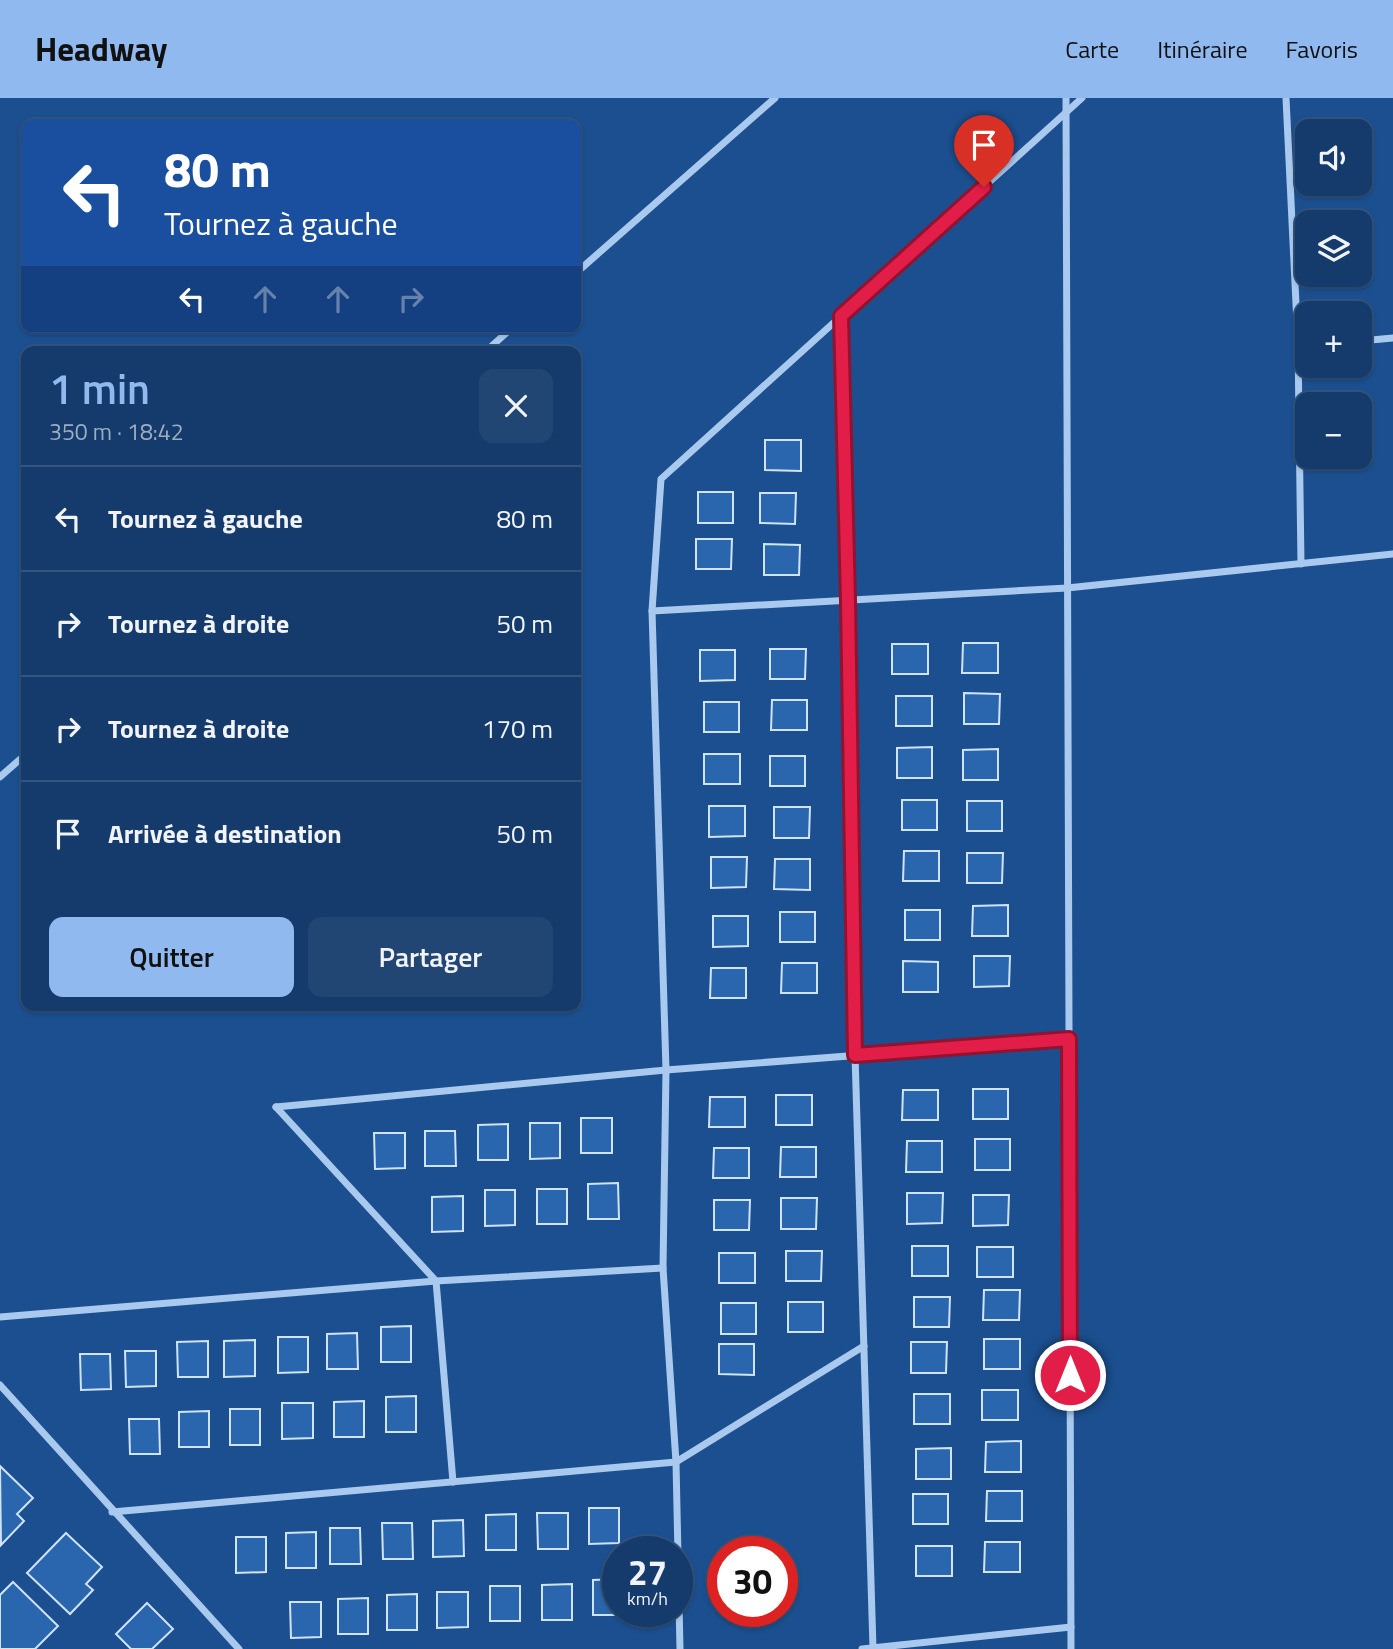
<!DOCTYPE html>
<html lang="fr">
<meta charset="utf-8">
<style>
:root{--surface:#143b6b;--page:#214673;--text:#f1f3f6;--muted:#9dadc1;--line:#33557e;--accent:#90b9f0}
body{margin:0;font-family:"Titillium Web",sans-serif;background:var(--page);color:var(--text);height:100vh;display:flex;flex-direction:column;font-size:26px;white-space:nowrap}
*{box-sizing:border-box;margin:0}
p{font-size:23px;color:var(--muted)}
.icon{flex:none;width:38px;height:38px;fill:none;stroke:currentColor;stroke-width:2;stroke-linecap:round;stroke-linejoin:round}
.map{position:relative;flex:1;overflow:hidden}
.details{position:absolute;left:21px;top:248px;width:560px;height:665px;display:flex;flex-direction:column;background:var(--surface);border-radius:14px;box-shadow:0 2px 5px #0004,0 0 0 2px var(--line)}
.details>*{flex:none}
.hud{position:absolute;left:21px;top:21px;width:560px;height:214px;border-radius:14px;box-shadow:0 2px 5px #0004,0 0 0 2px var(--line);background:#1a4fa0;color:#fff;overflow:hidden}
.fabs{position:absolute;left:1295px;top:21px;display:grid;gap:14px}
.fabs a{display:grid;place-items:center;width:77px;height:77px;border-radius:14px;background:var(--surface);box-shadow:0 2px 5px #0004,0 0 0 2px var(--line);font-size:35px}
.speed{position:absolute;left:602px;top:1438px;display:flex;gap:14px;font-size:35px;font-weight:700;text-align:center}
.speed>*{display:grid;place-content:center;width:91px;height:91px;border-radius:50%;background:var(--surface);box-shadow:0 2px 5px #0004,0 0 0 2px var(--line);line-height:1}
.speed small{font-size:18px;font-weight:400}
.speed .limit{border:10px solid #d22;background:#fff;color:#111}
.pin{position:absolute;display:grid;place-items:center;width:60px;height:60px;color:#fff;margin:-72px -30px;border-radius:50% 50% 50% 0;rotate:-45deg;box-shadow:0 0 7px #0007}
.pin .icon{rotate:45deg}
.me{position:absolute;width:77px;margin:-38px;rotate:0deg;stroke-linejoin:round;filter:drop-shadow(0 0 5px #0008)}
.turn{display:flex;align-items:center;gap:24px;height:147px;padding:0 28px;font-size:32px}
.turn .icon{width:91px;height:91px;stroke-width:2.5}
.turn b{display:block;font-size:49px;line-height:60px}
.lanes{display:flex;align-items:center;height:66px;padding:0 28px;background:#0003;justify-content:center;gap:35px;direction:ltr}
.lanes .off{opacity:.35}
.round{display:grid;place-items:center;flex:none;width:74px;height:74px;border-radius:14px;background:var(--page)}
.summary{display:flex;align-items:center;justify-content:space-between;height:119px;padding:0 28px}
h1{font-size:42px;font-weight:600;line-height:52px;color:var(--accent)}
.action{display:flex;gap:14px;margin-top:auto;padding:14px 28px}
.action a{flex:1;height:80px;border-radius:14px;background:var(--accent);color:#111;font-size:28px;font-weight:600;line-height:80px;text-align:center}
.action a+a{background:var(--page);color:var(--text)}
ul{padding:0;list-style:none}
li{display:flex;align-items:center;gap:21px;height:105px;padding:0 28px;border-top:2px solid var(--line)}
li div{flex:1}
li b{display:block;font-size:26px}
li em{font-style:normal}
header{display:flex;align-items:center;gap:42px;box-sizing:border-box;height:98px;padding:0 35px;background:var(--accent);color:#111}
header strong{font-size:33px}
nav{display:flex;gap:38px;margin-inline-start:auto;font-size:24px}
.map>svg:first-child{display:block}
.building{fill:#2a66ad;stroke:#cfe3fa;stroke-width:2}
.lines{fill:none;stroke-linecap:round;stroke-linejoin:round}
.minor{stroke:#a9c9ee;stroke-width:7}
.route-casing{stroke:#92132f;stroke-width:18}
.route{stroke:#e11d48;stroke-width:12}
</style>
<header>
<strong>Headway</strong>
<nav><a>Carte</a><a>Itinéraire</a><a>Favoris</a></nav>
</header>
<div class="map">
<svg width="1393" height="1551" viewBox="0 0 1393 1551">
<rect width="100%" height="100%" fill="#1b4f8f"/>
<!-- building -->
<g class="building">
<path d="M 765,342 L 801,342 L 801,373 L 765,372 Z"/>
<rect x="698" y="394" width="35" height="31"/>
<path d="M 760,395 L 796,395 L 795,426 L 760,425 Z"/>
<path d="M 696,441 L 732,441 L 731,471 L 696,471 Z"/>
<path d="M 764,446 L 800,447 L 799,477 L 764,477 Z"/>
<path d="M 963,545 L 998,545 L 998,575 L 962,575 Z"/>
<rect x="892" y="546" width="36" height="30"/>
<path d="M 770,551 L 806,551 L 805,581 L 770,581 Z"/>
<path d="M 700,552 L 735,552 L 735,582 L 700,583 Z"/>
<path d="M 964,595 L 1000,596 L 999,626 L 964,626 Z"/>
<rect x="896" y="598" width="36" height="30"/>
<path d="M 772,602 L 807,602 L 807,632 L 771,632 Z"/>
<rect x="704" y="604" width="35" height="30"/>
<path d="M 932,649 L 932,680 L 897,680 L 897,650 Z"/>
<path d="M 998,651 L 998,682 L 963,682 L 963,652 Z"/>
<rect x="704" y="656" width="36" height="30"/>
<rect x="770" y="658" width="35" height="30"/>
<rect x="902" y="702" width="35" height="30"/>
<rect x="967" y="703" width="35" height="30"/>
<path d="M 709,708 L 745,708 L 745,738 L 709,739 Z"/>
<path d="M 774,709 L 810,709 L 809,740 L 774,740 Z"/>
<path d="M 904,753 L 939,753 L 939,783 L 903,783 Z"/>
<path d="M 967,755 L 1003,755 L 1002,785 L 967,785 Z"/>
<path d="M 711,759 L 747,759 L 746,789 L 711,790 Z"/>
<path d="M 775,761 L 810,761 L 810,792 L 774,791 Z"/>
<path d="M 1008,807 L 1008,838 L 972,838 L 973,808 Z"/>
<rect x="905" y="812" width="35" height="30"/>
<rect x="780" y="814" width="35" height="30"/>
<path d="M 713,818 L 748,818 L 748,848 L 713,849 Z"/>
<path d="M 974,858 L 1010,858 L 1009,888 L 974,889 Z"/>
<path d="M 903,863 L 938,864 L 938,894 L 903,894 Z"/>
<path d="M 782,865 L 817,865 L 817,895 L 781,895 Z"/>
<path d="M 711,870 L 746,870 L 746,900 L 710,900 Z"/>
<rect x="973" y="991" width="35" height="30"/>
<path d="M 903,992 L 938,992 L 938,1022 L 902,1022 Z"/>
<rect x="776" y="997" width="36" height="30"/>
<path d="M 710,999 L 745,999 L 745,1029 L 709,1029 Z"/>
<rect x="581" y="1020" width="31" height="35"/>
<path d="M 530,1025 L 560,1025 L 560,1060 L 530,1061 Z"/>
<path d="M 508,1026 L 508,1062 L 478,1062 L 478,1027 Z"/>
<path d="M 425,1033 L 455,1033 L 456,1068 L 425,1068 Z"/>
<path d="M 374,1035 L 405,1035 L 405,1070 L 375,1071 Z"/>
<rect x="975" y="1041" width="35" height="31"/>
<path d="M 907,1043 L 942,1043 L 942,1074 L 906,1074 Z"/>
<path d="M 781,1049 L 816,1049 L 816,1079 L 780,1079 Z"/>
<path d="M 714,1050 L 749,1050 L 749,1080 L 713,1080 Z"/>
<path d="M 618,1085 L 619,1121 L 588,1121 L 588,1086 Z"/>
<rect x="537" y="1091" width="30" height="35"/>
<path d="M 485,1092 L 515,1092 L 515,1127 L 485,1128 Z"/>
<path d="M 907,1095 L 943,1095 L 942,1125 L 907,1126 Z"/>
<path d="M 973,1097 L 1009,1097 L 1008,1127 L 973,1128 Z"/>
<path d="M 463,1098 L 463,1133 L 432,1134 L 432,1099 Z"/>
<path d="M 781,1100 L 817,1100 L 816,1131 L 781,1131 Z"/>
<path d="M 714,1102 L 750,1102 L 749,1132 L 714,1132 Z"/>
<rect x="912" y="1148" width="36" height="30"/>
<rect x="977" y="1149" width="36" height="30"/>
<path d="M 786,1153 L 822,1153 L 821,1183 L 786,1183 Z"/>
<rect x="719" y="1155" width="36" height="30"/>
<path d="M 984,1192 L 1020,1192 L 1019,1222 L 983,1222 Z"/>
<path d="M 914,1199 L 950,1199 L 949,1229 L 914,1229 Z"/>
<rect x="788" y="1204" width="35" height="30"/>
<rect x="721" y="1205" width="35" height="31"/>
<path d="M 411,1228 L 411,1264 L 381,1264 L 381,1229 Z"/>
<path d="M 357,1235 L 358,1271 L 327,1271 L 327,1236 Z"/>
<path d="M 278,1239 L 308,1239 L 308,1274 L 278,1275 Z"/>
<rect x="984" y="1241" width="36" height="30"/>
<path d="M 255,1242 L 255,1278 L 224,1279 L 224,1243 Z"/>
<path d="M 208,1243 L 208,1279 L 178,1279 L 177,1244 Z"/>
<path d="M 911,1244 L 947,1244 L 946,1275 L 911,1275 Z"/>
<path d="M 719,1246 L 754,1246 L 754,1277 L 719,1276 Z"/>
<path d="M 125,1253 L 156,1253 L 156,1288 L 126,1289 Z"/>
<path d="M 80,1256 L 110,1256 L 111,1291 L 81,1292 Z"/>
<rect x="982" y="1292" width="36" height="30"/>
<rect x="914" y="1296" width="36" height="30"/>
<path d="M 416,1298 L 416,1334 L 386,1334 L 386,1299 Z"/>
<path d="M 364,1303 L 364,1339 L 334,1339 L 334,1304 Z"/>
<path d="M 282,1305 L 313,1305 L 313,1340 L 282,1341 Z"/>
<rect x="230" y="1311" width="30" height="36"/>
<path d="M 209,1313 L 209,1349 L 179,1349 L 179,1314 Z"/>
<path d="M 129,1321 L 159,1321 L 160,1356 L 130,1356 Z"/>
<path d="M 1021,1343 L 1021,1374 L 985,1374 L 986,1344 Z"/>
<path d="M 951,1350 L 951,1381 L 916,1381 L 916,1351 Z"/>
<path d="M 0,1368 L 33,1400 L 17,1416 L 24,1423 L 1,1447 Z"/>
<path d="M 987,1393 L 1022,1393 L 1022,1423 L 986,1423 Z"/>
<rect x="913" y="1396" width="35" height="30"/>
<path d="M 589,1410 L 619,1410 L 619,1445 L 589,1446 Z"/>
<path d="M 537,1415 L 568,1415 L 568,1451 L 538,1451 Z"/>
<path d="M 516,1416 L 516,1452 L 486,1452 L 486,1417 Z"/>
<path d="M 463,1422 L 464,1458 L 433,1459 L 433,1423 Z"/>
<path d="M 382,1425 L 412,1425 L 413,1461 L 383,1461 Z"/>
<path d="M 330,1430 L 360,1430 L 361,1466 L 330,1466 Z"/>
<path d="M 316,1434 L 316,1470 L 286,1470 L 286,1435 Z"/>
<path d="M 66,1435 L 102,1469 L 86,1486 L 93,1492 L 70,1516 L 27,1475 Z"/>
<path d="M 236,1439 L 266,1439 L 266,1474 L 236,1475 Z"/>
<path d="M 985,1444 L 1020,1444 L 1020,1474 L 984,1474 Z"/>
<rect x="916" y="1448" width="36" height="30"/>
<path d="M 618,1481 L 618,1514 L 624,1514 L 624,1517 L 593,1517 L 593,1482 Z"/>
<path d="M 13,1484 L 58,1528 L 35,1551 L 0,1551 L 0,1497 Z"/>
<path d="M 572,1486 L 572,1522 L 542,1522 L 542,1487 Z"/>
<rect x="490" y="1488" width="30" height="35"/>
<path d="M 437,1494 L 468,1494 L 468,1529 L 437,1530 Z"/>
<path d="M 417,1496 L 417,1532 L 387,1532 L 387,1497 Z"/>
<path d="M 368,1500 L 368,1536 L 338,1536 L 338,1501 Z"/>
<path d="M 290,1504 L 321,1504 L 321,1539 L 291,1540 Z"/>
<path d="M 147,1505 L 173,1531 L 152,1551 L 131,1551 L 116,1536 Z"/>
</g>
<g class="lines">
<!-- minor -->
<g class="minor">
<path d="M 1066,0 L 1071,1551"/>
<path d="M 1286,0 L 1298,247"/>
<path d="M 576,175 L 775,0"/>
<path d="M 841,218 L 848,502 L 855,957 L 873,1550"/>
<path d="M 1360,243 L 1393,240"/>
<path d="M 485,254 L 513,229"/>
<path d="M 1301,466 L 1298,247 L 1307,246"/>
<path d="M 652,513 L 1067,490 L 1393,456"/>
<path d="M 0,679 L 26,656"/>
<path d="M 276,1009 L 666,972 L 1069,941"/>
<path d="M 276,1009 L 436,1183 L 453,1384"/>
<path d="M 0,1219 L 436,1183 L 663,1170"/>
<path d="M 0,1287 L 239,1551"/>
<path d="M 112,1414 L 676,1364 L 864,1248"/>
<path d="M 680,1551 L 676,1364 L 663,1170 L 666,972 L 652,513 L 661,381 L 1082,0"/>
<path d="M 862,1551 L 1071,1529"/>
</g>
</g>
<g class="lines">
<!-- route casing -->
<g class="route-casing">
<path id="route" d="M 984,89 L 841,218 L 848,502 L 855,957 L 1069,941 L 1070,1277"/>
</g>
<!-- route -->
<use href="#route" class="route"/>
</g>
</svg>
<div class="fabs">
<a><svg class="icon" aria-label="sound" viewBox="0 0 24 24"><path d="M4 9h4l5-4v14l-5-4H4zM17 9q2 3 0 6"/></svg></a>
<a><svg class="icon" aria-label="layers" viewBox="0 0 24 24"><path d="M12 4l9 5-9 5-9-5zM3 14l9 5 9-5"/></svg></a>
<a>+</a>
<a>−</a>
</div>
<div class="speed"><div>27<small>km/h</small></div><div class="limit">30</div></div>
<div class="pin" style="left:984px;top:89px;background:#d93025"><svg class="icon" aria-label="arrive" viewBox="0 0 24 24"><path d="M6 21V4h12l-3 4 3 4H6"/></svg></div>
<svg class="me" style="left:1070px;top:1277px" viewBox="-20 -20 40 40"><circle r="17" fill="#e11d48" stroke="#fff" stroke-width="3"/><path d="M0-11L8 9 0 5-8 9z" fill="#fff"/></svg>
<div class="hud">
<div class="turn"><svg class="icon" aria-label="left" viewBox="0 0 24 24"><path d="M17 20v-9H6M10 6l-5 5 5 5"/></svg><div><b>80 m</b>Tournez à gauche</div></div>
<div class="lanes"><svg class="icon" aria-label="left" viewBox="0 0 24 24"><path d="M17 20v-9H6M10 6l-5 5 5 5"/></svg><svg class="icon off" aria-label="ahead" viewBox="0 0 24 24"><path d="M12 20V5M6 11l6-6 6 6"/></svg><svg class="icon off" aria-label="ahead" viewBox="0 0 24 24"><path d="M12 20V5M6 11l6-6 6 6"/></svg><svg class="icon off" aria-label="right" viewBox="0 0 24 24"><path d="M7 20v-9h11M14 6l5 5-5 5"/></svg></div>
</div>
<section class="details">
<div class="summary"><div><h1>1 min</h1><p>350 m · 18:42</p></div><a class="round"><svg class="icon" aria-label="close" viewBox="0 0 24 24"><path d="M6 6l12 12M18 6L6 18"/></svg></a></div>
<ul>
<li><svg class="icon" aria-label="left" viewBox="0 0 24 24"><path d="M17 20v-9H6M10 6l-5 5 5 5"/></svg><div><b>Tournez à gauche</b></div><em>80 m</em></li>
<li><svg class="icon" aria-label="right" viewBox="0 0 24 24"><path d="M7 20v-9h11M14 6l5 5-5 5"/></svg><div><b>Tournez à droite</b></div><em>50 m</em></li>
<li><svg class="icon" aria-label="right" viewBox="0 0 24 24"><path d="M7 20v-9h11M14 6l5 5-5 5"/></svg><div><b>Tournez à droite</b></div><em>170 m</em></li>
<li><svg class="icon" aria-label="arrive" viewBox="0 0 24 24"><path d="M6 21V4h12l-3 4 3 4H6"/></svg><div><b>Arrivée à destination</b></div><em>50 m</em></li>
</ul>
<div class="action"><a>Quitter</a><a>Partager</a></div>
</section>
</div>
